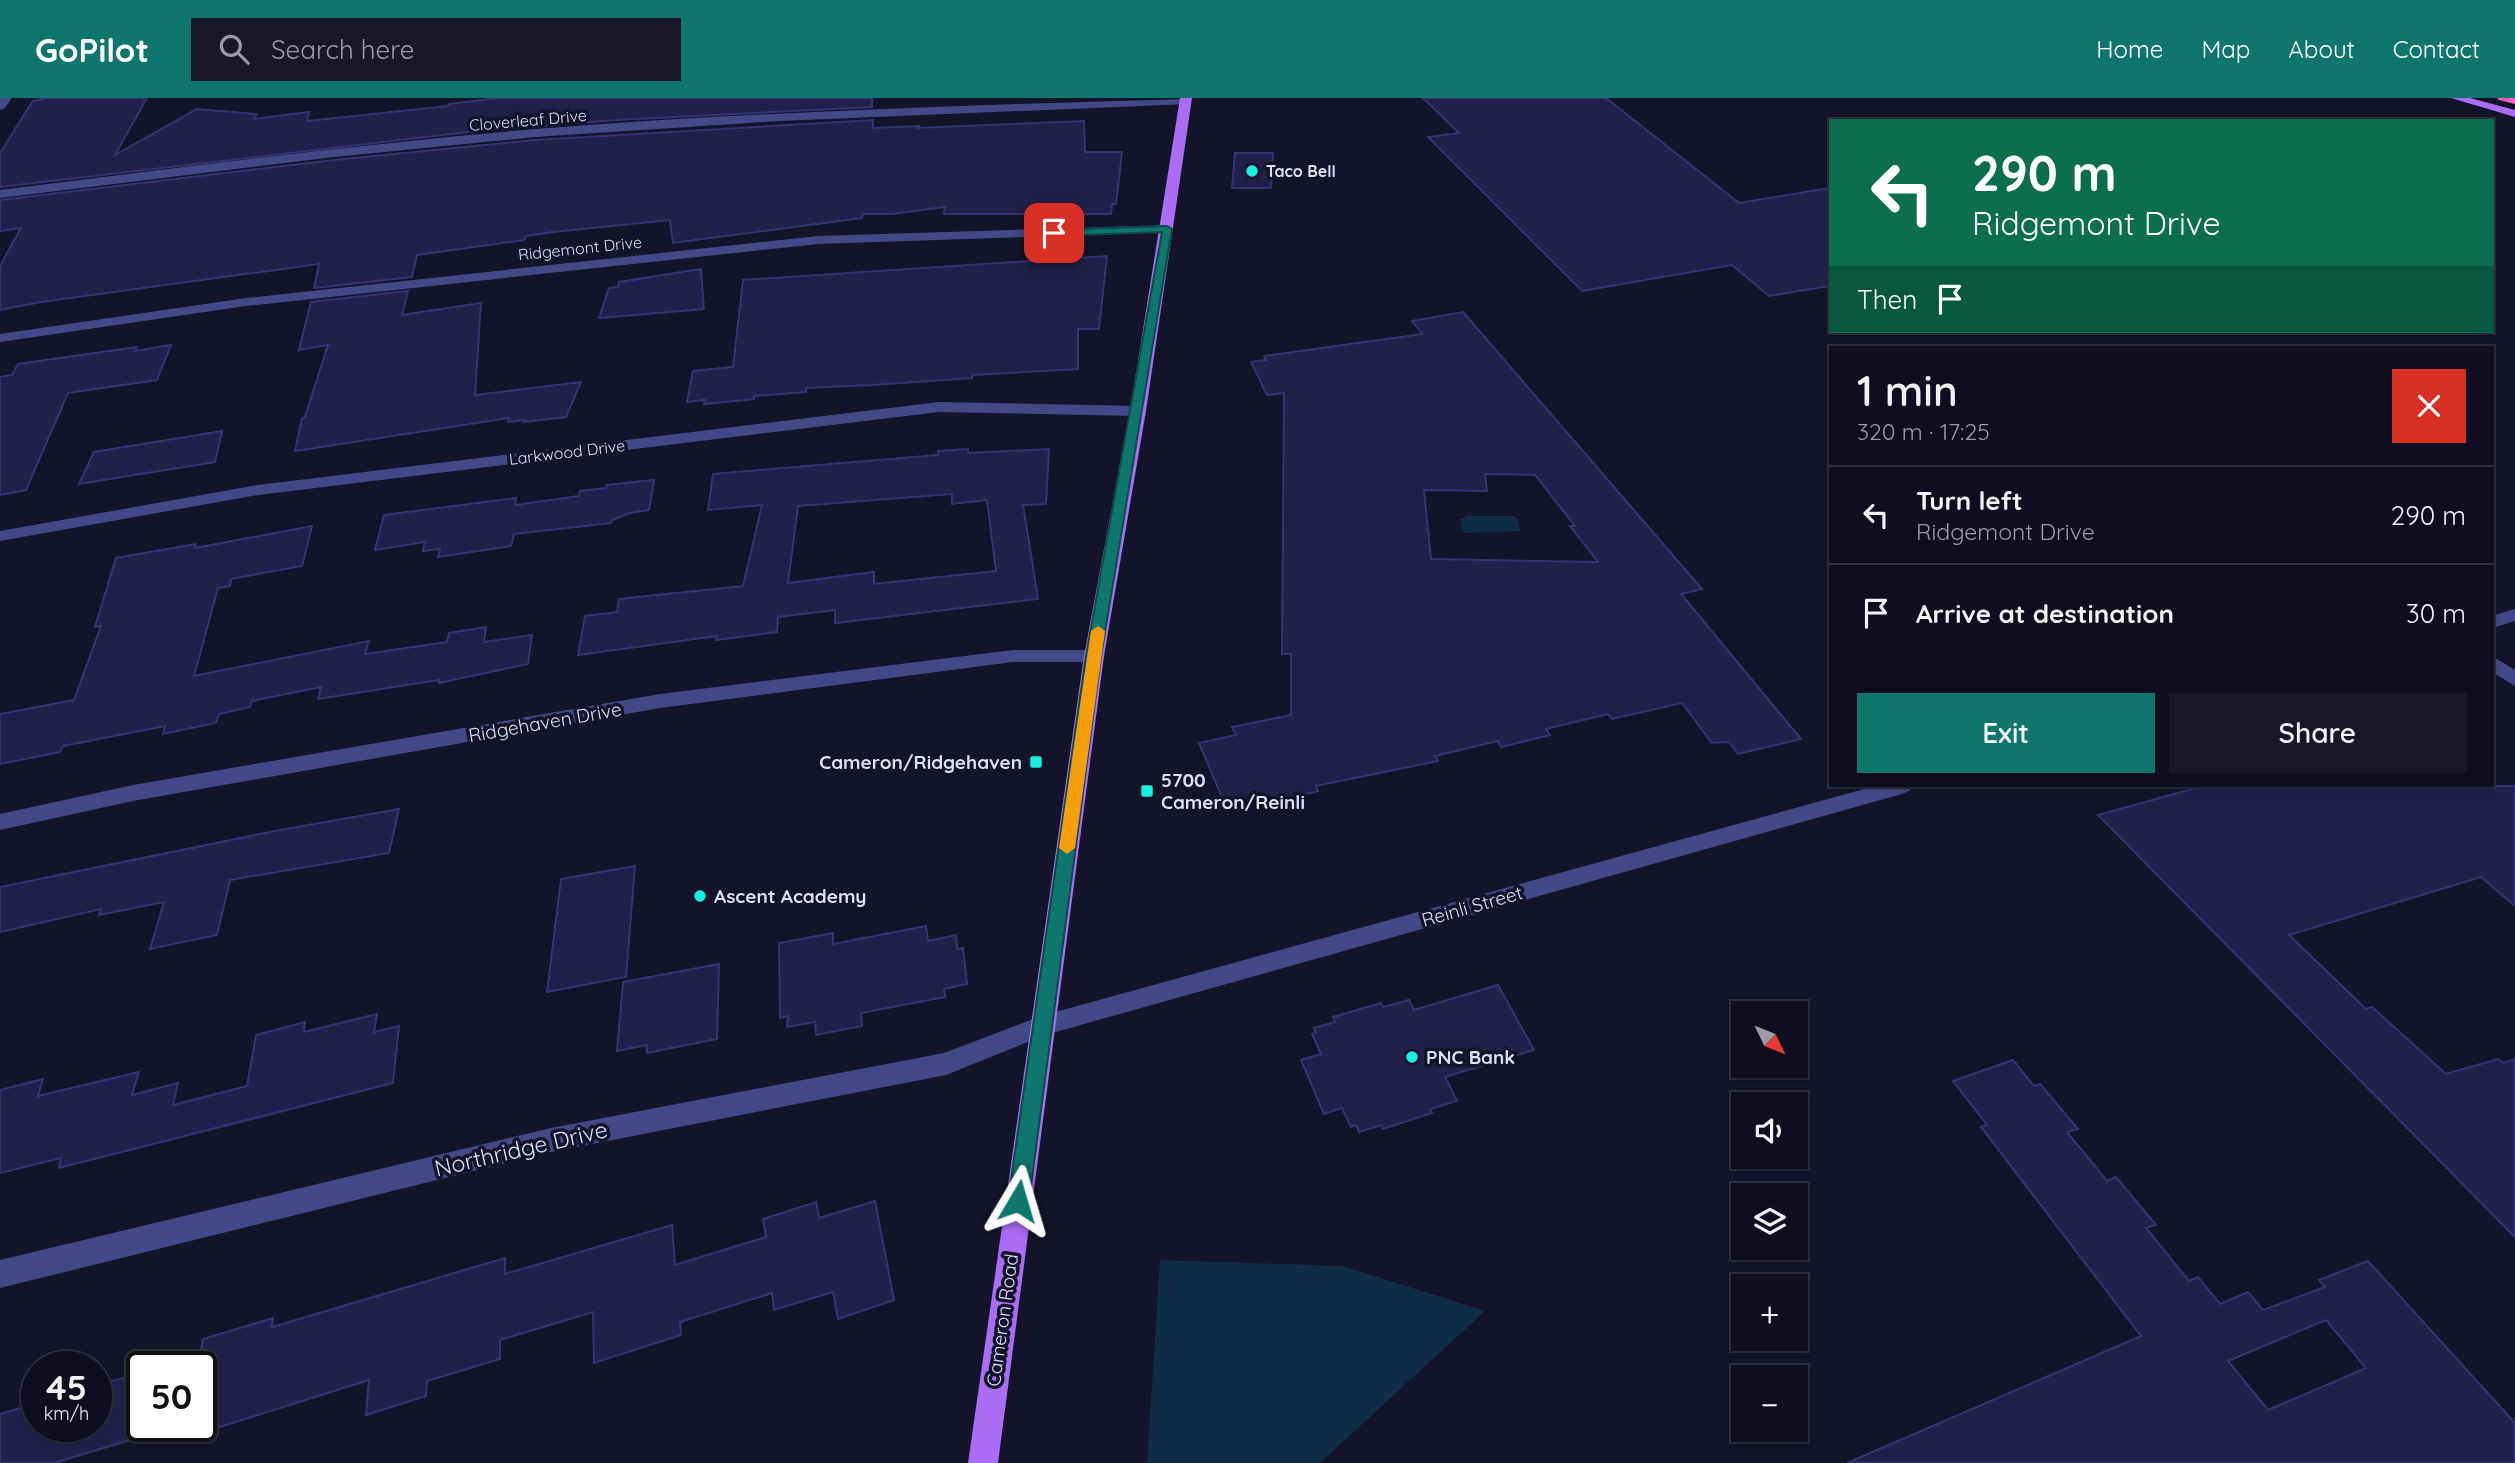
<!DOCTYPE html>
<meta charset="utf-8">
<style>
:root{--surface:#0e0e20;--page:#171729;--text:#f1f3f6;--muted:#9b9ca5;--line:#2e2e3e;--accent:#0f766e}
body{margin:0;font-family:Quicksand,sans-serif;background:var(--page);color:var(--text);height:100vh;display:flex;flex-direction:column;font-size:26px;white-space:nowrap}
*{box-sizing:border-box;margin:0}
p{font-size:23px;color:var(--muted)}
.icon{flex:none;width:38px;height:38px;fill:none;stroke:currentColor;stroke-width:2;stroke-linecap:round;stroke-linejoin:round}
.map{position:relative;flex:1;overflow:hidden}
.drawer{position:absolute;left:1829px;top:248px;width:665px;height:441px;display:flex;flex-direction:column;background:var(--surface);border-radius:0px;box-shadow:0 2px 5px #0004,0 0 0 2px var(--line)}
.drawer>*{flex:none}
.guide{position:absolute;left:1829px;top:21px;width:665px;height:214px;border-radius:0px;box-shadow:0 2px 5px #0004,0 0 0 2px var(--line);background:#0b6e4f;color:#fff;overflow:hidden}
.needle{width:46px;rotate:133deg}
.fabs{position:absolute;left:1731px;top:903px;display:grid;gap:14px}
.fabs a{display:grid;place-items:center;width:77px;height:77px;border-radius:0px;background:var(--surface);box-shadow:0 2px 5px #0004,0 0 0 2px var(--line);font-size:35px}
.speed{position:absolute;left:21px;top:1253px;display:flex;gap:14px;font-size:35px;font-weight:700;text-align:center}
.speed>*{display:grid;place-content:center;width:91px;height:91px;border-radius:50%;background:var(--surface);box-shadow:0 2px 5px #0004,0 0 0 2px var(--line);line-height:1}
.speed small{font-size:18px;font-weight:400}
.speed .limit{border:4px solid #111;border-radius:10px;background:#fff;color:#111}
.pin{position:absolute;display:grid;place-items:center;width:60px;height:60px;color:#fff;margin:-30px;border-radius:14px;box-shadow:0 4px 10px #0006}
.me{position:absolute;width:77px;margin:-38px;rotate:7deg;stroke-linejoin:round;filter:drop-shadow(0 0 5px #0008)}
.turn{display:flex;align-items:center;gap:24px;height:147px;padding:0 28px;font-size:32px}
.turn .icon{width:91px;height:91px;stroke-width:2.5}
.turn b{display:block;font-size:49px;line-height:60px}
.then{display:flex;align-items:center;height:66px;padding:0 28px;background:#0003;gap:14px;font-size:26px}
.round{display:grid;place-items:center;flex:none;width:74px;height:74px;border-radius:0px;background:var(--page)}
.overview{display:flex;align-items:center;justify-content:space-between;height:119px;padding:0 28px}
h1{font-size:42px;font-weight:600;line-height:52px}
.primary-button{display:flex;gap:14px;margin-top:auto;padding:14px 28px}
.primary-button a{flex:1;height:80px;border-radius:0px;background:var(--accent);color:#fff;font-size:28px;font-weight:600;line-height:80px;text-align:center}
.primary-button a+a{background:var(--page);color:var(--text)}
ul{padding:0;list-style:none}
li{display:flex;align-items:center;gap:21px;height:98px;padding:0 28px;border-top:2px solid var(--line)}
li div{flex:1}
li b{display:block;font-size:26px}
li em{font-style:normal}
header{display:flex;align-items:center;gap:42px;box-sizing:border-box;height:98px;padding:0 35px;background:var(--accent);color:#fff}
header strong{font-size:33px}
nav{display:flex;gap:38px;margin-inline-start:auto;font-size:24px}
.search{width:490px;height:63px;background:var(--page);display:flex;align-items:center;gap:18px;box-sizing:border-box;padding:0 24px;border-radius:0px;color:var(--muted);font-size:26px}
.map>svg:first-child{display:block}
.water{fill:#0f2d47}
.building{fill:#21204a;stroke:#353374;stroke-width:2;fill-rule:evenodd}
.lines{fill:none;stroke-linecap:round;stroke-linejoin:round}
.minor{fill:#414a86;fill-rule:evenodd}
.major{fill:#ab6cf6;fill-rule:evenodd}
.highway{fill:#f561c1;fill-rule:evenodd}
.route{fill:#0f766e;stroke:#0a4d48;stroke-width:2}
.slow{fill:#f59e0b}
.poi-dot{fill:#16f0e2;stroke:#13132a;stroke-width:2.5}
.labels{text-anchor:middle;stroke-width:7;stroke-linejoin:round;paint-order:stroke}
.far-street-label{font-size:16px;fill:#dedffd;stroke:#13132a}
.far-poi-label{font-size:16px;font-weight:bold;fill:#dedffd;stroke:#13132a;text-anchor:start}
.street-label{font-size:19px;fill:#dedffd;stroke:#13132a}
.poi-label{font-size:19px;font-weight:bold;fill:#dedffd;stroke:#13132a;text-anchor:start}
.near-street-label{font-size:23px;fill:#dedffd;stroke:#13132a}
</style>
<header>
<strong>GoPilot</strong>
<div class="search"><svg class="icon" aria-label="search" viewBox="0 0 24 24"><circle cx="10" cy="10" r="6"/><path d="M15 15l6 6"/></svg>Search here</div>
<nav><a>Home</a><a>Map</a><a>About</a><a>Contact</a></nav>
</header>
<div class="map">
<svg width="2515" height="1365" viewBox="0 0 2515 1365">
<rect width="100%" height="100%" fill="#13132a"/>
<!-- water -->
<g class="water">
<path d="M 1465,418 L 1514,418 L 1518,421 L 1520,433 L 1467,435 L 1462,433 L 1460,421 L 1465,421 Z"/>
<path d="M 1160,1162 L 1343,1168 L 1485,1213 L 1320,1365 L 1147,1365 Z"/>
</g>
<!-- building -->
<g class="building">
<path d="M 47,0 L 147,0 L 115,57 L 197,11 L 257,16 L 254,21 L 309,14 L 307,23 L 448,8 L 449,6 L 498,0 L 872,0 L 872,9 L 616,22 L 468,34 L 0,89 L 0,55 L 33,3 Z"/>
<path d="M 1423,0 L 1606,0 L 1739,105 L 1830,90 L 1830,188 L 1769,198 L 1732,167 L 1582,193 L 1428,39 L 1459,35 Z"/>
<path d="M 873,22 L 873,30 L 919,28 L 918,30 L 1084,23 L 1085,54 L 1122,54 L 1116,106 L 1112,106 L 1111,116 L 944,116 L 945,109 L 892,116 L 863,116 L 862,120 L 673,145 L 670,122 L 553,134 L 526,138 L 524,142 L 417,157 L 412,179 L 314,190 L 319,166 L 41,204 L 0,212 L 0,168 L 21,130 L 0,133 L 0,102 L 334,62 L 535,42 Z"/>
<path d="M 1235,55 L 1273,55 L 1271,90 L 1232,90 Z"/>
<path d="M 1107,158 L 1099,231 L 1078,231 L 1078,271 L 972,277 L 972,280 L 872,287 L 806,290 L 806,294 L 754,298 L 754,301 L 704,306 L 705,302 L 687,304 L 693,273 L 733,269 L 743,182 Z"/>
<path d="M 701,171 L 704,211 L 599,220 L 609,190 L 618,189 L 619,184 Z"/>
<path d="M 408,193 L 402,217 L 481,205 L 475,297 L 581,284 L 566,319 L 524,324 L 525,322 L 508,324 L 509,320 L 295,353 L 302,320 L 305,319 L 328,247 L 299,252 L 311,204 Z"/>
<path d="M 1463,214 L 1702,491 L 1681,496 L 1801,641 L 1738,656 L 1729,644 L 1712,645 L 1682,605 L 1612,621 L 1608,616 L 1546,631 L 1550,637 L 1501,649 L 1498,643 L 1435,658 L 1438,663 L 1316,688 L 1318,693 L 1266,706 L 1264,700 L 1226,709 L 1199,645 L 1236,637 L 1232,629 L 1291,617 L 1291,556 L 1282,556 L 1284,295 L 1267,297 L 1251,264 L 1266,262 L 1264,258 L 1422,236 L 1412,223 ZM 1485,376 L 1535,377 L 1575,428 L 1570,428 L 1598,464 L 1431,461 L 1424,392 L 1487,393 Z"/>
<path d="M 171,247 L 157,282 L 68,295 L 26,392 L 0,397 L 0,279 L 12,277 L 18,266 L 137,249 L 135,253 Z"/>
<path d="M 222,333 L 215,364 L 79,386 L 94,354 Z"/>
<path d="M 968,351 L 968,355 L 1049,351 L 1046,406 L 1023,407 L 1038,501 L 835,525 L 835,512 L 778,519 L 777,534 L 716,542 L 717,538 L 578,557 L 585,518 L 617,514 L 619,501 L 743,488 L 762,407 L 708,412 L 713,376 L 938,357 L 938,353 ZM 952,396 L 952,406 L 987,402 L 996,473 L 874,486 L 874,474 L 788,485 L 798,408 Z"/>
<path d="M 654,382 L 649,412 L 630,415 L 612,422 L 611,425 L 514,436 L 511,448 L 438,459 L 440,451 L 423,453 L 425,444 L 375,452 L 384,417 L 516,400 L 515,407 L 579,398 L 580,393 L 606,390 L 607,387 Z"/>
<path d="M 312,428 L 302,468 L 231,481 L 230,488 L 218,490 L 194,578 L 369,543 L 365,556 L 447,544 L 449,535 L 486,529 L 484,544 L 532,537 L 528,566 L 439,585 L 439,582 L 318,601 L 321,589 L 252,603 L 250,609 L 219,616 L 216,625 L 163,636 L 165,628 L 63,648 L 60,654 L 0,666 L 0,616 L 74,602 L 101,528 L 95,529 L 116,460 L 196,446 L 195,450 Z"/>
<path d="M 2203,688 L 2515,688 L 2515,808 L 2481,779 L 2289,837 L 2366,911 L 2372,909 L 2446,976 L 2498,961 L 2503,965 L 2515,961 L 2515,1139 L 2098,717 Z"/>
<path d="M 399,711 L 389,755 L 230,782 L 217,837 L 150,851 L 164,804 L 99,817 L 101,811 L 0,834 L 0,789 L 280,732 Z"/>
<path d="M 635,768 L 626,879 L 547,894 L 561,781 Z"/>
<path d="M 926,828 L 928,843 L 956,837 L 957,851 L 963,850 L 967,886 L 944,891 L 945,899 L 861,915 L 862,928 L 816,937 L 815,924 L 787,929 L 788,918 L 780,920 L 779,845 L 833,835 L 833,846 Z"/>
<path d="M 719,866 L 717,941 L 647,955 L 647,947 L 617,953 L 623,884 Z"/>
<path d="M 1498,887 L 1534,952 L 1445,979 L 1457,1003 L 1430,1011 L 1432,1015 L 1383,1031 L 1382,1027 L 1359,1034 L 1356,1027 L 1351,1029 L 1342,1010 L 1324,1016 L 1301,962 L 1321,956 L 1312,936 L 1316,934 L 1314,930 L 1335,924 L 1333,919 L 1381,905 L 1383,909 L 1409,902 L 1414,912 Z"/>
<path d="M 377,916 L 374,934 L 399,928 L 393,985 L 59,1070 L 61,1060 L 0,1075 L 0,992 L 43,981 L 38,998 L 139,974 L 132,997 L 178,985 L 173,1007 L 247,988 L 256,937 L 305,924 L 304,934 Z"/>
<path d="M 2013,962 L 2034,988 L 2040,986 L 2078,1031 L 2067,1034 L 2107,1083 L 2116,1079 L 2156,1127 L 2146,1130 L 2189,1183 L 2198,1179 L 2220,1206 L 2248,1194 L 2263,1212 L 2325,1189 L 2319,1182 L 2368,1163 L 2515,1325 L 2515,1365 L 1847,1365 L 2141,1238 L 1981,1029 L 1987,1027 L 1953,983 ZM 2326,1222 L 2366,1270 L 2268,1312 L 2228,1263 Z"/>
<path d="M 875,1103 L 894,1202 L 838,1221 L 833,1194 L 774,1212 L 772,1195 L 680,1224 L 681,1237 L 594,1265 L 593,1214 L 500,1242 L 500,1261 L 427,1283 L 426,1298 L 366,1317 L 369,1282 L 201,1335 L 201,1269 L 198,1269 L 203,1241 L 273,1220 L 272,1229 L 505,1160 L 505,1176 L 672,1127 L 675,1167 L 766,1139 L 763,1121 L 816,1104 L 819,1120 Z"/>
<path d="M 142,1274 L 142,1295 L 135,1328 L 149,1328 L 150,1336 L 54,1365 L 0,1365 L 0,1316 L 37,1305 L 37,1328 L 96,1328 L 96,1288 Z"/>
</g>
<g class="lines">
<!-- minor -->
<g class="minor">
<path d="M 0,0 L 12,0 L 4,11 L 0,12 Z"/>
<path d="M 1186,1 L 1190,2 L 1190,6 L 779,23 L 535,39 L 334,59 L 0,100 L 0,92 C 178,70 356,46 535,31 C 751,14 969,7 1186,1 Z"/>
<path d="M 1167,127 L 1172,128 L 1172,134 L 818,146 L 246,208 L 0,244 L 0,236 L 246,200 L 818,138 Z"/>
<path d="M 939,304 L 1138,308 L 1146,313 L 1138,318 L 939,314 L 258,397 L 0,443 L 0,433 L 258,387 Z"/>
<path d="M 2515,511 L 2515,523 L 2492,530 L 2492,518 Z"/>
<path d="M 1013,552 L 1094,552 L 1101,553 L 1104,558 L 1101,563 L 1094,564 L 1013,564 L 660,610 L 133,703 L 0,732 L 0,716 L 133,687 L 660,596 Z"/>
<path d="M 2492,558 L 2515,572 L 2515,588 L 2492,574 Z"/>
<path d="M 1875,688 L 1913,688 L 1909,693 L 1902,696 L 1045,937 L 946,977 L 551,1054 L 0,1190 L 0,1162 L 551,1030 L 944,955 L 1041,918 Z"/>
</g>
<!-- major -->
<g class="major">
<path d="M 1180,0 L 1192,0 L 1146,313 L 1104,558 L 998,1365 L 968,1365 L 1084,558 L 1130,313 Z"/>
<path d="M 2451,0 L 2470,0 L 2515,12 L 2515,19 Z"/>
</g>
<!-- highway -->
<path class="highway" d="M 2497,0 L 2515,0 L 2515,6 L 2499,2 Z"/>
</g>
<!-- route -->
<path class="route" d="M 1167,128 L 1172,131 L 1101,558 L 1029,1103 L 1026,1109 L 1018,1112 L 1011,1109 L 1008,1103 L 1086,558 L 1162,134 L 1054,138 L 1049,135 L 1054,132 Z"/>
<!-- slow -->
<path class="slow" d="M 1098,528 L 1105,533 L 1075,750 L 1067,756 L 1059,750 L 1091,533 Z"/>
<!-- markers -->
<g class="poi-dot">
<circle cx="1252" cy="73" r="7"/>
<rect x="1029" y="657" width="14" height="14" rx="3.5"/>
<rect x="1140" y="686" width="14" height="14" rx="3.5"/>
<circle cx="700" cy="798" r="7"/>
<circle cx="1412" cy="959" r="7"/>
</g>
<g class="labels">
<!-- far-street labels -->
<g class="far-street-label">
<text transform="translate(528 22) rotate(-5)" y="6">Cloverleaf Drive</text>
<text transform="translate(580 150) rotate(-6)" y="6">Ridgemont Drive</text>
<text transform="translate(567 354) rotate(-7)" y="6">Larkwood Drive</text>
</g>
<!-- far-poi labels -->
<g class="far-poi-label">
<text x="1266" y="79">Taco Bell</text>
</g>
<!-- street labels -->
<g class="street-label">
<text transform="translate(545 624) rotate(-10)" y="7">Ridgehaven Drive</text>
<text transform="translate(1472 808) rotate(-16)" y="7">Reinli Street</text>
<text transform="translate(1002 1222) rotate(-82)" y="7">Cameron Road</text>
</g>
<!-- poi labels -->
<g class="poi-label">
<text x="1022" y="671" text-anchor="end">Cameron/Ridgehaven</text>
<text x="1161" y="689">5700<tspan x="1161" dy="22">Cameron/Reinli</tspan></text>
<text x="714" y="805">Ascent Academy</text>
<text x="1426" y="966">PNC Bank</text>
</g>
<!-- near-street labels -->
<g class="near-street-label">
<text transform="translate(521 1051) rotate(-13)" y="8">Northridge Drive</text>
</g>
</g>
</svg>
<div class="fabs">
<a><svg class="needle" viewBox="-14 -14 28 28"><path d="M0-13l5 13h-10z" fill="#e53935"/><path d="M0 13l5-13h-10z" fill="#9b9ca5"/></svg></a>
<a><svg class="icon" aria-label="sound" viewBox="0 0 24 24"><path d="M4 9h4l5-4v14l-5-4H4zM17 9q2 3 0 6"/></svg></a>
<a><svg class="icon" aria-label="layers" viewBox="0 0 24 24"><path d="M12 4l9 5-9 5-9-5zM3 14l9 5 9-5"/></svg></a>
<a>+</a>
<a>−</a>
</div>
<div class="speed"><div>45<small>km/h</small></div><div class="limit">50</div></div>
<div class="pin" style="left:1054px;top:135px;background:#d93025"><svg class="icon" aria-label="arrive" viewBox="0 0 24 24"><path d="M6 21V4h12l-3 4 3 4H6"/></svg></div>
<svg class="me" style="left:1018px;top:1103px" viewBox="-20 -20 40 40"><path d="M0-17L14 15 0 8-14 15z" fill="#0f766e" stroke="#fff" stroke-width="4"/></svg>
<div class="guide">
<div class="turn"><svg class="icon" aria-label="left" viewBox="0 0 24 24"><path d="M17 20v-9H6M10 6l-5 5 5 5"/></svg><div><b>290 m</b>Ridgemont Drive</div></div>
<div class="then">Then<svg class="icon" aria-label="arrive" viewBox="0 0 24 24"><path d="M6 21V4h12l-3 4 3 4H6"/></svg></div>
</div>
<section class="drawer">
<div class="overview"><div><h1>1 min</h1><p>320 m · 17:25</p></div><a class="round" style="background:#d93025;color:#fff"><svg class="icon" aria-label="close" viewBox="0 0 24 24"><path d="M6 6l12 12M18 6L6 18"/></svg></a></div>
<ul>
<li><svg class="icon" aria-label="left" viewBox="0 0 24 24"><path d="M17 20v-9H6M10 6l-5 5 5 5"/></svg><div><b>Turn left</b><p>Ridgemont Drive</p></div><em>290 m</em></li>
<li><svg class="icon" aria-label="arrive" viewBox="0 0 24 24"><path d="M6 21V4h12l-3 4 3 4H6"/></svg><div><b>Arrive at destination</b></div><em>30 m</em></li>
</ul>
<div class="primary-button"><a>Exit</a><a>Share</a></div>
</section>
</div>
